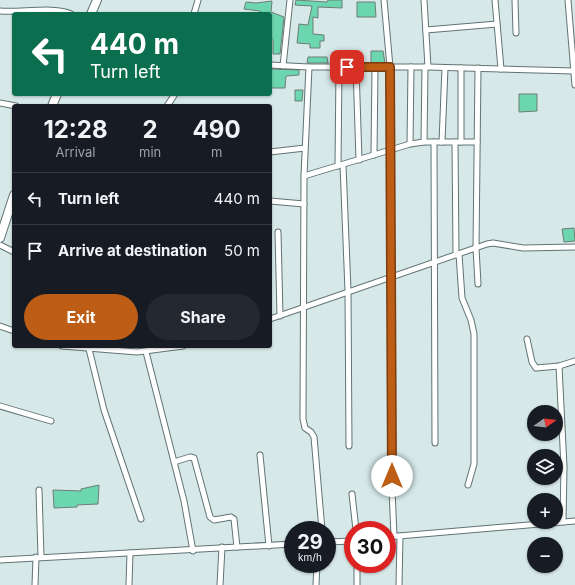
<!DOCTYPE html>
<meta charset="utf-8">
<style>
:root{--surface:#171b24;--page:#242831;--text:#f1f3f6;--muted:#9ea1a6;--line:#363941;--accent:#bd5d16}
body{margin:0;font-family:Inter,sans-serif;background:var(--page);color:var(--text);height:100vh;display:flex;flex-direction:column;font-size:15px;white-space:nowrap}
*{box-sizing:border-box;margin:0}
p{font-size:13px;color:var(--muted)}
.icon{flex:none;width:22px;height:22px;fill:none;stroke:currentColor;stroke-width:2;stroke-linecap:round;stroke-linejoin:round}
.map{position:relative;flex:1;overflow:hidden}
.sheet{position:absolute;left:12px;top:104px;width:260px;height:244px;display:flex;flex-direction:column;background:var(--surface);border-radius:4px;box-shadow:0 1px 3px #0004}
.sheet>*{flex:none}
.guide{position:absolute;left:12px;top:12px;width:260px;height:84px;border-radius:4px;box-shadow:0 1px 3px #0004;background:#0b6e4f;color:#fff;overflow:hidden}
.needle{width:26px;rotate:76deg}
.fabs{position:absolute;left:527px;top:405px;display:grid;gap:8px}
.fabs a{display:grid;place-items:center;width:36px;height:36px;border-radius:50%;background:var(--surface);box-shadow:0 1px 3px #0004;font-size:20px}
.speed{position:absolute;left:284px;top:521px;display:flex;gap:8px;font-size:20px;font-weight:700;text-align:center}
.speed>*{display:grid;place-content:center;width:52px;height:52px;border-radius:50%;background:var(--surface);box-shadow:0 1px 3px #0004;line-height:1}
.speed small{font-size:10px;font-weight:400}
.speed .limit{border:6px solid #d22;background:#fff;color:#111}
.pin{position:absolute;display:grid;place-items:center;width:34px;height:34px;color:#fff;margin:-17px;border-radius:8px;box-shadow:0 2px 6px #0006}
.me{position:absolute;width:44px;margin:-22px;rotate:0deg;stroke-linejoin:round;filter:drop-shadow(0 0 3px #0008)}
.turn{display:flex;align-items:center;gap:14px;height:84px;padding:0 12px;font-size:18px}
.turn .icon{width:52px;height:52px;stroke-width:2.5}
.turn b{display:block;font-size:28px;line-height:34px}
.eta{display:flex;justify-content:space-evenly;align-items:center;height:68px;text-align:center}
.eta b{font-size:24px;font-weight:700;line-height:28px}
.primary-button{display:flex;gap:8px;margin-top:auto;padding:8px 12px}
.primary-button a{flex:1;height:46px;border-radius:24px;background:var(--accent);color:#fff;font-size:16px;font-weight:700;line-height:46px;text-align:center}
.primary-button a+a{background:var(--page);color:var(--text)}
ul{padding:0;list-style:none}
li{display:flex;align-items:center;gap:12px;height:52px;padding:0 12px;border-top:1px solid var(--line)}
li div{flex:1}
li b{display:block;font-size:15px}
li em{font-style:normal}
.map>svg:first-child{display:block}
.building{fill:#6bd6af;stroke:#6e7d76}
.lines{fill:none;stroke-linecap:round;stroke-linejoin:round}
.street-casing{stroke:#627373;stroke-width:7}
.primary-casing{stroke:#627373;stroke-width:10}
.street{stroke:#fff;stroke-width:5}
.primary{stroke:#fff;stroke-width:8}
.route-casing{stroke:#7b3c0e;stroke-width:10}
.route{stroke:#bd5d16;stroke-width:7}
</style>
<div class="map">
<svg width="575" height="585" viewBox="0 0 575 585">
<rect width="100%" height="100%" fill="#d6e8e8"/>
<!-- building -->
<g class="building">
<path d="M 296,0 L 327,2 L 328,0 L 342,0 L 342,8 L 318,7 L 318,18 L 313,17 L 313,34 L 324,35 L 324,41 L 320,41 L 320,48 L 310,48 L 310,44 L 297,43 L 299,24 L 308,25 L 312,6 L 295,5 Z"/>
<path d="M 272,1 L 271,12 L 284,17 L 280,54 L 273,54 L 273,40 L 270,39 L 270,14 L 260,14 L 260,11 L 244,9 L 246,2 L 256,3 Z"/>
<path d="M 357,2 L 375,2 L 376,17 L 357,17 Z"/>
<path d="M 371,51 L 383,51 L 385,63 L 371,63 Z"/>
<path d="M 308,57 L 327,57 L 328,63 L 307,63 Z"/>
<path d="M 270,69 L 299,70 L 299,75 L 286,76 L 285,88 L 270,88 Z"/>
<path d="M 295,90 L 303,90 L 302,101 L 295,101 Z"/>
<path d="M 519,94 L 537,94 L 537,111 L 519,112 Z"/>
<path d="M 574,228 L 575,241 L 564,242 L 562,229 Z"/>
<path d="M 99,485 L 98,504 L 77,505 L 77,507 L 54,508 L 53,490 L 81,491 L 81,489 Z"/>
</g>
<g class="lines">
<!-- street casing -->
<g class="street-casing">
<g id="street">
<path d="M 384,0 L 390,67 L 392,489 L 394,536"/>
<path d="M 424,0 L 428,67"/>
<path d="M 495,0 L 501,69"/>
<path d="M 515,0 L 516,33"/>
<path d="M 568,0 L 575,85"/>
<path d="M 0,11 C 20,13 55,6 71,14"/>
<path d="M 194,14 L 198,0"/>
<path d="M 426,30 L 497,24"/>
<path d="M 270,65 L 309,67 L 428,67 L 574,71"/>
<path d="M 283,66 L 290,0"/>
<path d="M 309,67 L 304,176 L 303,419 L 305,428 L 311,432 L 314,437 L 322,530"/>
<path d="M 356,67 L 359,160"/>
<path d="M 461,68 L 461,142"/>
<path d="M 0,103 L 16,106"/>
<path d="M 167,106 L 175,94"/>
<path d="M 424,142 L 425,67"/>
<path d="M 434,142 L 435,443"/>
<path d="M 442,142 L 445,68"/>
<path d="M 455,142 L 456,255"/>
<path d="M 410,144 L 411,67"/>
<path d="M 270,152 L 305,148"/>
<path d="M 374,155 L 375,67"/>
<path d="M 343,165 L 348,291 L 349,446"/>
<path d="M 338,166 L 339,67"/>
<path d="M 304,176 L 410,144 L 424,142 L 477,142"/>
<path d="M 270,201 L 304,204"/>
<path d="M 278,232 L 280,316"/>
<path d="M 0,245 L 14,252"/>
<path d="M 459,254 L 462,298 L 471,320 L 474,334 L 474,464 L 468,485"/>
<path d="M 478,284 L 476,248 L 478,68"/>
<path d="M 270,319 L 487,244 L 493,243 L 523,248 L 575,247"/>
<path d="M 0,326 L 14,331"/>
<path d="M 527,339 L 532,362 L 536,368 L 559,366 L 575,361"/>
<path d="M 62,346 L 137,352 L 183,346"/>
<path d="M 89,349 L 104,410 L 141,519"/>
<path d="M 146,352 L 184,501 L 193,551"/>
<path d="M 559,366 L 564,467 L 563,522"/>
<path d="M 0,406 L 51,421"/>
<path d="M 260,455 L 269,546"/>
<path d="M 174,462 L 190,457 L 194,458 L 210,517 L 214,520 L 231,517 L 234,519 L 237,547"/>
<path d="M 39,490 L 41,557"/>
<path d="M 352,494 L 356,530"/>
<path d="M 387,537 L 575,521"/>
<path d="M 327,542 L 353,541"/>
<path d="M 0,560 L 293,544"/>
<path d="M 35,585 L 36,557"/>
<path d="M 129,585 L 130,553"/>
<path d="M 220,585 L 222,547"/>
<path d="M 316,585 L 317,564"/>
<path d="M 357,585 L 357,564"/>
<path d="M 399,585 L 400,536"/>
</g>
</g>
<!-- primary casing -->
<g class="primary-casing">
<g id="primary">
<path d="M 91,14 L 97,0"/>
<path d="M 52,106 L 57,94"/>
<path d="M 0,238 L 14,195"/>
</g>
</g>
<!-- street -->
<use href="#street" class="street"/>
<!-- primary -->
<use href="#primary" class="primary"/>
</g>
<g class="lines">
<!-- route casing -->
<g class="route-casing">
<path id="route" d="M 347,67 L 390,67 L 392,476"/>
</g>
<!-- route -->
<use href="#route" class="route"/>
</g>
</svg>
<div class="fabs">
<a><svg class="needle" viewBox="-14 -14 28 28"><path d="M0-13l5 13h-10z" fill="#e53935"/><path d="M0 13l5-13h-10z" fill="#9ea1a6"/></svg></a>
<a><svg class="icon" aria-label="layers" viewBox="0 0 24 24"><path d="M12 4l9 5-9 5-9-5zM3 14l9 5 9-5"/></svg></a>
<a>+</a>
<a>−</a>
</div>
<div class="speed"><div>29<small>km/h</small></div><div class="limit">30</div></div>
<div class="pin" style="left:347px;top:67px;background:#d93025"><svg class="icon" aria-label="arrive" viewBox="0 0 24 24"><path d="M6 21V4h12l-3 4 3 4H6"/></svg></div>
<svg class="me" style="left:392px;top:476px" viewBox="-20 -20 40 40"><circle r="19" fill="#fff"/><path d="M0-13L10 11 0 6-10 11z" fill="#bd5d16"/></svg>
<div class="guide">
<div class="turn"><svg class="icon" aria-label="left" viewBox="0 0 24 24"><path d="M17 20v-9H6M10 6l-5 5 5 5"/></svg><div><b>440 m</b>Turn left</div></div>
</div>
<section class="sheet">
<div class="eta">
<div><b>12:28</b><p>Arrival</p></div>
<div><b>2</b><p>min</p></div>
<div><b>490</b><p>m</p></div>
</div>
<ul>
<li><svg class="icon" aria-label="left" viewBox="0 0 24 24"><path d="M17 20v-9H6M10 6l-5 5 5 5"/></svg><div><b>Turn left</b></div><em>440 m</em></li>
<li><svg class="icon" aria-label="arrive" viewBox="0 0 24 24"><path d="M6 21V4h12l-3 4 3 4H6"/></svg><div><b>Arrive at destination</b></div><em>50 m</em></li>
</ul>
<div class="primary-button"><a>Exit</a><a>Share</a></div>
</section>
</div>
